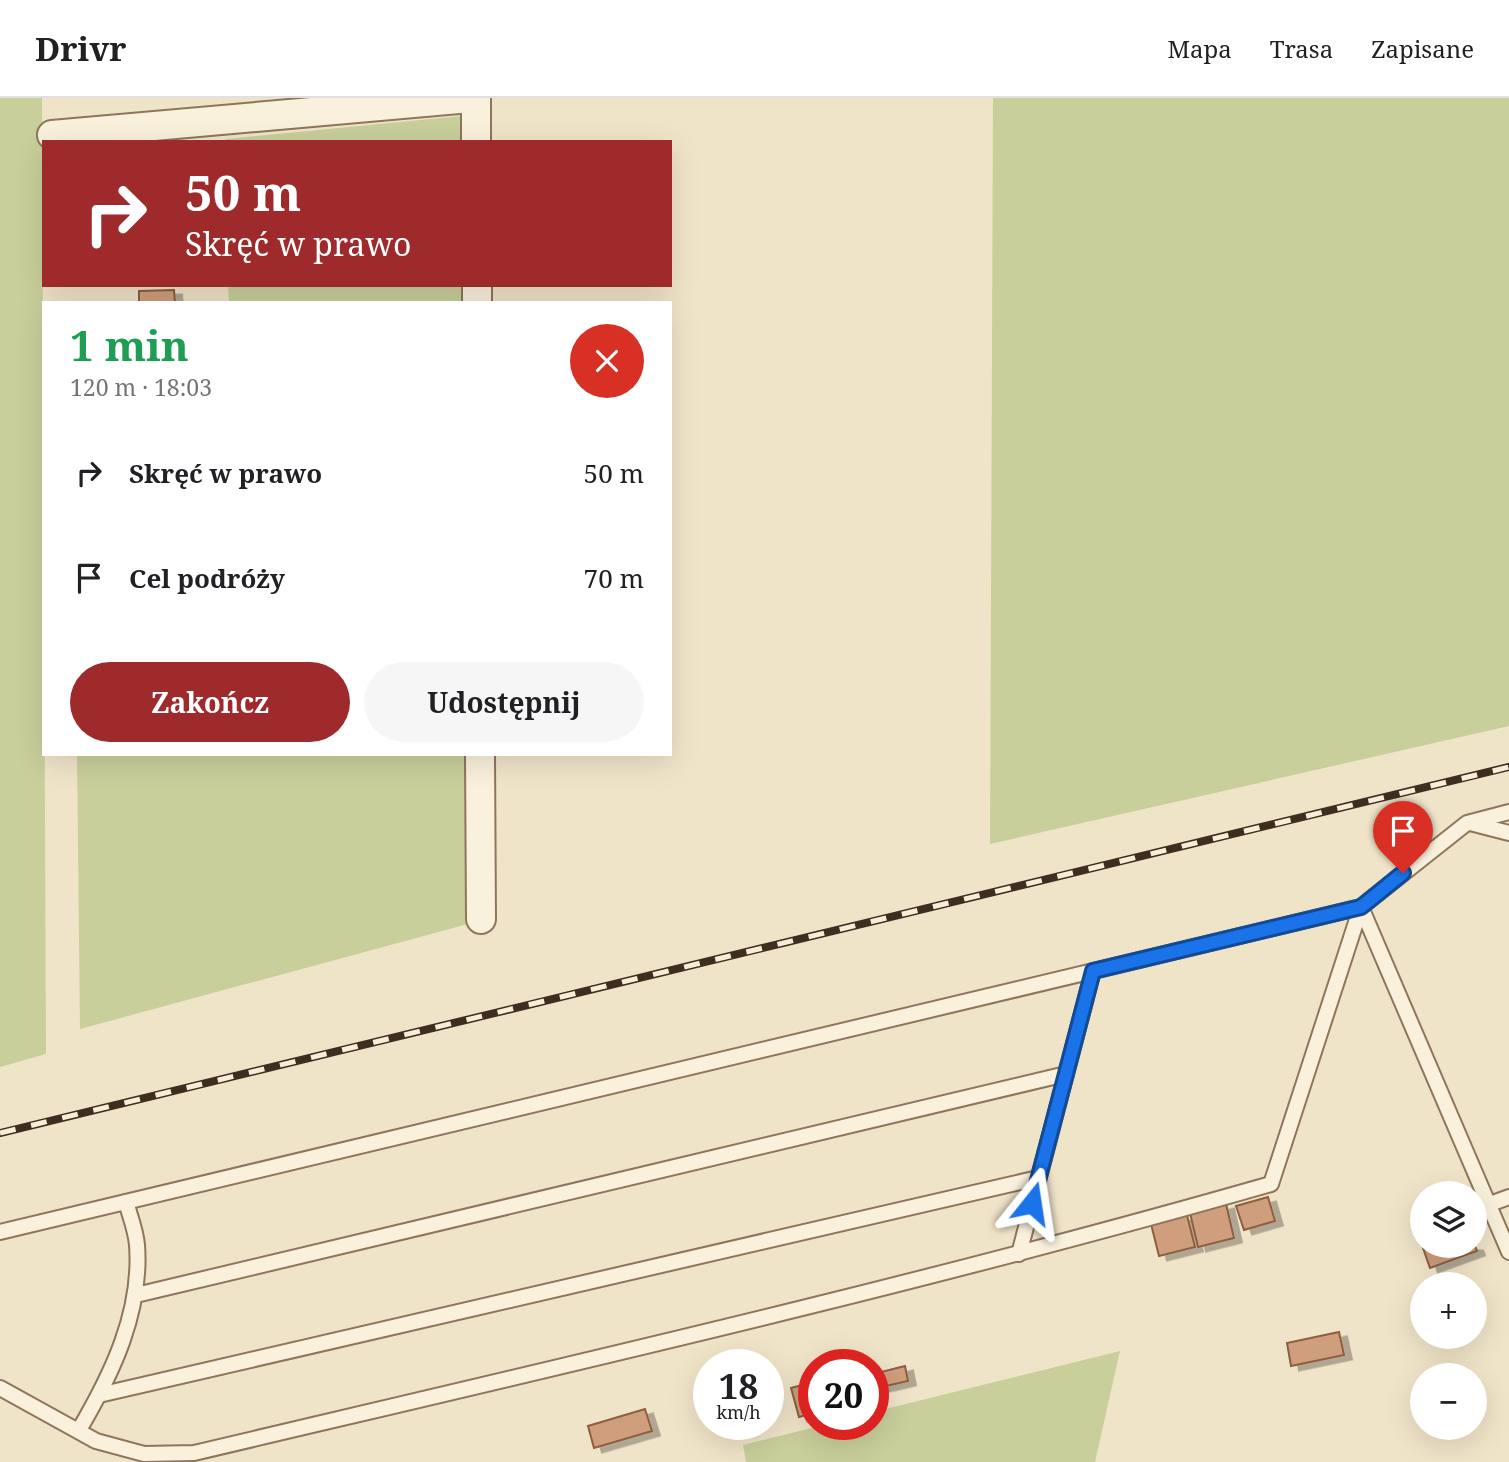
<!DOCTYPE html>
<html lang="pl">
<meta charset="utf-8">
<style>
:root{--surface:#fff;--page:#f6f6f6;--text:#202124;--muted:#757577;--line:#e0e0e0;--accent:#9e2a2b}
body{margin:0;font-family:"Noto Serif",serif;background:var(--page);color:var(--text);height:100vh;display:flex;flex-direction:column;font-size:26px;white-space:nowrap}
*{box-sizing:border-box;margin:0}
p{font-size:23px;color:var(--muted)}
.icon{flex:none;width:38px;height:38px;fill:none;stroke:currentColor;stroke-width:2;stroke-linecap:round;stroke-linejoin:round}
.map{position:relative;flex:1;overflow:hidden}
.details{position:absolute;left:42px;top:203px;width:630px;height:455px;display:flex;flex-direction:column;background:var(--surface);border-radius:0px;box-shadow:0 7px 28px #0002}
.details>*{flex:none}
.top-card{position:absolute;left:42px;top:42px;width:630px;height:147px;border-radius:0px;box-shadow:0 7px 28px #0002;background:#9e2a2b;color:#fff;overflow:hidden}
.tools{position:absolute;left:1410px;top:1083px;display:grid;gap:14px}
.tools a{display:grid;place-items:center;width:77px;height:77px;border-radius:50%;background:var(--surface);box-shadow:0 7px 28px #0002;font-size:35px}
.speed{position:absolute;left:693px;top:1251px;display:flex;gap:14px;font-size:35px;font-weight:700;text-align:center}
.speed>*{display:grid;place-content:center;width:91px;height:91px;border-radius:50%;background:var(--surface);box-shadow:0 7px 28px #0002;line-height:1}
.speed small{font-size:18px;font-weight:400}
.speed .limit{border:10px solid #d22;background:#fff;color:#111}
.pin{position:absolute;display:grid;place-items:center;width:60px;height:60px;color:#fff;margin:-72px -30px;border-radius:50% 50% 50% 0;rotate:-45deg;box-shadow:0 0 7px #0007}
.pin .icon{rotate:45deg}
.me{position:absolute;width:77px;margin:-38px;rotate:15deg;stroke-linejoin:round;filter:drop-shadow(0 0 5px #0008)}
.turn{display:flex;align-items:center;gap:24px;height:147px;padding:0 28px;font-size:32px}
.turn .icon{width:91px;height:91px;stroke-width:2.5}
.turn b{display:block;font-size:49px;line-height:60px}
.round{display:grid;place-items:center;flex:none;width:74px;height:74px;border-radius:37px;background:var(--page)}
.summary{display:flex;align-items:center;justify-content:space-between;height:119px;padding:0 28px}
h1{font-size:42px;font-weight:700;line-height:52px;color:#1e9e55}
.action{display:flex;gap:14px;margin-top:auto;padding:14px 28px}
.action a{flex:1;height:80px;border-radius:42px;background:var(--accent);color:#fff;font-size:28px;font-weight:700;line-height:80px;text-align:center}
.action a+a{background:var(--page);color:var(--text)}
ul{padding:0;list-style:none}
li{display:flex;align-items:center;gap:21px;height:105px;padding:0 28px}
li div{flex:1}
li b{display:block;font-size:26px}
li em{font-style:normal}
header{display:flex;align-items:center;gap:42px;box-sizing:border-box;height:98px;padding:0 35px;background:var(--surface);border-bottom:2px solid var(--line)}
header strong{font-size:33px}
nav{display:flex;gap:38px;margin-inline-start:auto;font-size:24px}
.map>svg:first-child{display:block}
.green{fill:#c9cf9b}
.building{fill:#cf9f7d;stroke:#8d5f41;stroke-width:2;filter:url(#shadow)}
.lines{fill:none;stroke-linecap:round;stroke-linejoin:round}
.lane-casing{stroke:#8d765c;stroke-width:18}
.street-casing{stroke:#8d765c;stroke-width:32}
.lane{stroke:#faf1dc;stroke-width:14}
.street{stroke:#faf1dc;stroke-width:28}
.rail-casing{stroke:#3d2e20;stroke-width:8}
.rail{stroke:#f7eed8;stroke-width:5;stroke-dasharray:16;stroke-linecap:butt}
.route-casing{stroke:#114b97;stroke-width:18}
.route{stroke:#1a73e8;stroke-width:12}
</style>
<header>
<strong>Drivr</strong>
<nav><a>Mapa</a><a>Trasa</a><a>Zapisane</a></nav>
</header>
<div class="map">
<svg width="1509" height="1364" viewBox="0 0 1509 1364">
<defs>
<filter id="shadow"><feDropShadow dx="8" dy="4.5" stdDeviation="0" flood-color="#0004"/></filter>
</defs>
<rect width="100%" height="100%" fill="#f0e4c8"/>
<!-- green -->
<g class="green">
<path d="M 0,0 L 42,0 L 46,956 L 0,969 Z"/>
<path d="M 993,0 L 1509,0 L 1509,628 L 990,746 Z"/>
<path d="M 461,18 L 462,44 L 226,44 L 226,41 Z"/>
<path d="M 228,187 L 463,187 L 463,205 L 229,205 Z"/>
<path d="M 77,656 L 466,656 L 468,826 L 80,931 Z"/>
<path d="M 1120,1253 L 1095,1364 L 746,1364 L 743,1347 L 824,1327 L 873,1326 L 873,1314 Z"/>
</g>
<!-- building -->
<g class="building">
<path d="M 174,192 L 175,205 L 139,205 L 139,193 Z"/>
<path d="M 1268,1099 L 1275,1123 L 1244,1132 L 1236,1108 Z"/>
<path d="M 1226,1106 L 1234,1140 L 1198,1149 L 1190,1115 Z"/>
<path d="M 1187,1117 L 1195,1149 L 1159,1158 L 1151,1126 Z"/>
<path d="M 1422,1147 L 1475,1148 L 1477,1153 L 1430,1170 Z"/>
<path d="M 1339,1234 L 1344,1257 L 1291,1268 L 1287,1245 Z"/>
<path d="M 905,1268 L 908,1283 L 873,1291 L 873,1276 Z"/>
<path d="M 814,1284 L 814,1315 L 799,1319 L 791,1290 Z"/>
<path d="M 645,1311 L 652,1333 L 594,1350 L 588,1328 Z"/>
</g>
<g class="lines">
<!-- lane casing -->
<g class="lane-casing">
<g id="lane">
<path d="M 1470,725 L 1509,735"/>
<path d="M 1490,1106 L 1509,1099"/>
<path d="M 0,1134 L 1361,809 L 1467,725 L 1509,714"/>
<path d="M 1019,1156 L 1093,873"/>
<path d="M 136,1197 L 1066,976"/>
<path d="M 0,1290 L 96,1343 L 144,1356 L 194,1355 C 554,1270 915,1188 1271,1086 L 1361,809 L 1509,1154"/>
<path d="M 99,1297 L 1038,1080"/>
<path d="M 79,1332 C 112,1276 142,1214 137,1147 C 136,1133 130,1118 126,1104"/>
</g>
</g>
<!-- street casing -->
<g class="street-casing">
<g id="street">
<path d="M 476,0 L 476,44"/>
<path d="M 52,37 L 470,0"/>
<path d="M 477,187 L 477,205"/>
<path d="M 480,656 L 481,821"/>
</g>
</g>
<!-- lane -->
<use href="#lane" class="lane"/>
<!-- street -->
<use href="#street" class="street"/>
<!-- rail casing -->
<g class="rail-casing">
<path id="rail" d="M 0,1035 L 1509,669"/>
</g>
<!-- rail -->
<use href="#rail" class="rail"/>
</g>
<g class="lines">
<!-- route casing -->
<g class="route-casing">
<path id="route" d="M 1032,1105 L 1093,873 L 1361,809 L 1403,775"/>
</g>
<!-- route -->
<use href="#route" class="route"/>
</g>
</svg>
<div class="tools">
<a><svg class="icon" aria-label="layers" viewBox="0 0 24 24"><path d="M12 4l9 5-9 5-9-5zM3 14l9 5 9-5"/></svg></a>
<a>+</a>
<a>−</a>
</div>
<div class="speed"><div>18<small>km/h</small></div><div class="limit">20</div></div>
<div class="pin" style="left:1403px;top:775px;background:#d93025"><svg class="icon" aria-label="arrive" viewBox="0 0 24 24"><path d="M6 21V4h12l-3 4 3 4H6"/></svg></div>
<svg class="me" style="left:1032px;top:1105px" viewBox="-20 -20 40 40"><path d="M0-17L14 15 0 8-14 15z" fill="#1a73e8" stroke="#fff" stroke-width="4"/></svg>
<div class="top-card">
<div class="turn"><svg class="icon" aria-label="right" viewBox="0 0 24 24"><path d="M7 20v-9h11M14 6l5 5-5 5"/></svg><div><b>50 m</b>Skręć w prawo</div></div>
</div>
<section class="details">
<div class="summary"><div><h1>1 min</h1><p>120 m · 18:03</p></div><a class="round" style="background:#d93025;color:#fff"><svg class="icon" aria-label="close" viewBox="0 0 24 24"><path d="M6 6l12 12M18 6L6 18"/></svg></a></div>
<ul>
<li><svg class="icon" aria-label="right" viewBox="0 0 24 24"><path d="M7 20v-9h11M14 6l5 5-5 5"/></svg><div><b>Skręć w prawo</b></div><em>50 m</em></li>
<li><svg class="icon" aria-label="arrive" viewBox="0 0 24 24"><path d="M6 21V4h12l-3 4 3 4H6"/></svg><div><b>Cel podróży</b></div><em>70 m</em></li>
</ul>
<div class="action"><a>Zakończ</a><a>Udostępnij</a></div>
</section>
</div>
